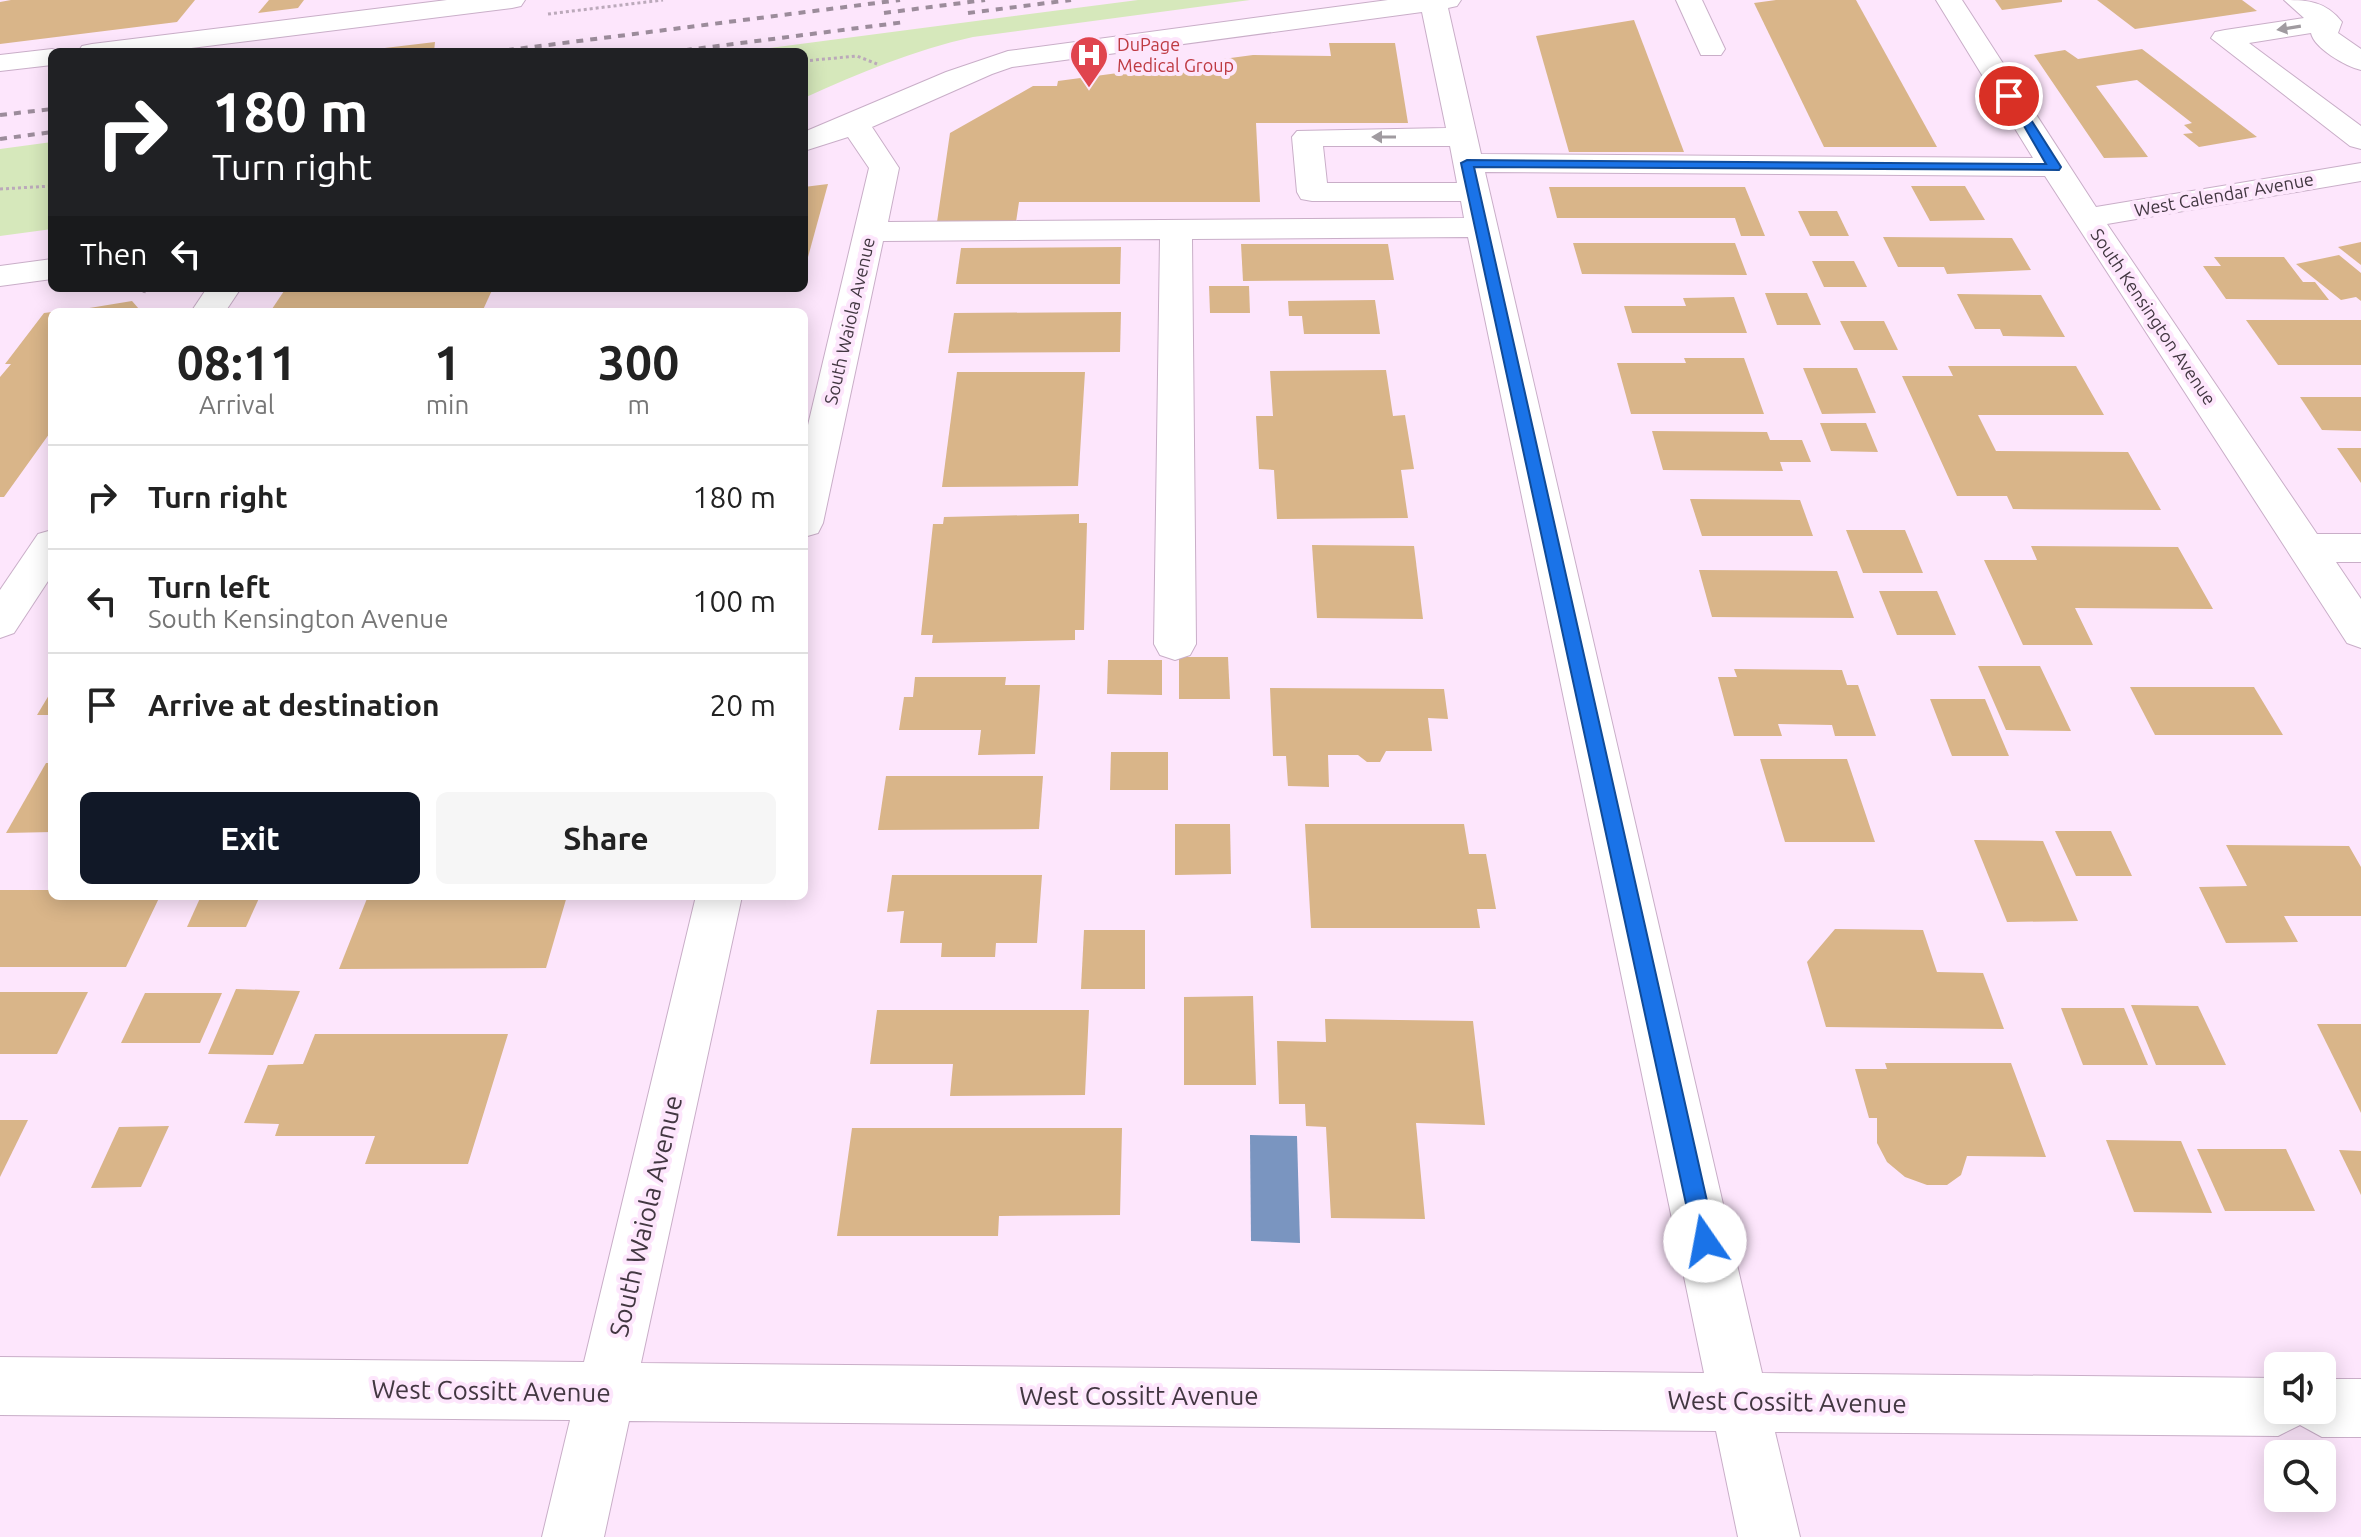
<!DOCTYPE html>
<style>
:root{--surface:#fff;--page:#f6f6f6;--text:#222;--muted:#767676;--line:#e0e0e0;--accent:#111827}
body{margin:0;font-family:Ubuntu,sans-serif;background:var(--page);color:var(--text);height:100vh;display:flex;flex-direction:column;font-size:30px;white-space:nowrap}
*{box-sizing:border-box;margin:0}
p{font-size:26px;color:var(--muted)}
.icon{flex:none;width:44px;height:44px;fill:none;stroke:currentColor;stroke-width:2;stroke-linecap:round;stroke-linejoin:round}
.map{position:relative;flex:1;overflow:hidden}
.details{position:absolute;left:48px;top:308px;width:760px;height:592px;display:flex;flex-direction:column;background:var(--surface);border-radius:12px;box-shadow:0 4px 20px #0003}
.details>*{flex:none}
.hud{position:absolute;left:48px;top:48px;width:760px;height:244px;border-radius:12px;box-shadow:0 4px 20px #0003;background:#202124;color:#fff;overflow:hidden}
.tools{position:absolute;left:2264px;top:1352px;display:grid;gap:16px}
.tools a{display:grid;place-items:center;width:72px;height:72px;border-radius:12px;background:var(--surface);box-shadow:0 4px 20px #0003;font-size:40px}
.pin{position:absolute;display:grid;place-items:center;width:68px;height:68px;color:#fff;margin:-34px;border:4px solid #fff;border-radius:50%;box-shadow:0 2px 8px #0007}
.me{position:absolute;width:88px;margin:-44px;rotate:348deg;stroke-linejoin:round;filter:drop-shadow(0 0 6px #0008)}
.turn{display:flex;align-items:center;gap:28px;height:168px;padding:0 32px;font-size:36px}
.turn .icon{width:104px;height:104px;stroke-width:2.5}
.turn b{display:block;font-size:56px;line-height:68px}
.then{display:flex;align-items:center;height:76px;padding:0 32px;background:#0003;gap:16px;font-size:30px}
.eta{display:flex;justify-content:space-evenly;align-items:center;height:136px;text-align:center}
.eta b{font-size:48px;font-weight:700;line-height:56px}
.cta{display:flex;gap:16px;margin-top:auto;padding:16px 32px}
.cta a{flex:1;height:92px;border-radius:12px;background:var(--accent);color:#fff;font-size:32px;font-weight:700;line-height:92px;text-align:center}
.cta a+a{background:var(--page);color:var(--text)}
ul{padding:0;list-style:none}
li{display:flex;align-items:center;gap:24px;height:104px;padding:0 32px;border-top:2px solid var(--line)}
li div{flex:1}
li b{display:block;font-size:30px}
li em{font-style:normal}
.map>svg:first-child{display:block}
.green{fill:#d6e8bb}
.water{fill:#7a95c0}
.building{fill:#d9b589}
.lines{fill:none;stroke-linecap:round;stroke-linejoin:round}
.minor-casing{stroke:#c9aec8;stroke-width:2}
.path{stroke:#bba9ba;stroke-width:3;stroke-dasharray:3 3;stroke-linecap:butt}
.minor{fill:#fff;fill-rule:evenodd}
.rail{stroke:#9c8c9b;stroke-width:4;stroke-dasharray:7 7;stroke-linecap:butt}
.oneway{fill:#a09ba0}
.route{fill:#1a73e8;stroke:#114b97;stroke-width:2}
.labels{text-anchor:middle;stroke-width:8;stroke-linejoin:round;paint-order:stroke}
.far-health-label{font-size:18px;fill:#be3a42;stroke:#fde6fc;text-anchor:start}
.far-street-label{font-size:18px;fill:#423741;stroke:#fde6fc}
.near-street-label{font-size:26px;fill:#423741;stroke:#fde6fc}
</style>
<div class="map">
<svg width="2361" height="1537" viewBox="0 0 2361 1537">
<rect width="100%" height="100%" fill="#fde6fc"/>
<!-- green -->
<g class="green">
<path d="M 1138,0 L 1250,0 L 973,37 C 914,50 859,73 804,98 L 804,52 L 738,52 Z"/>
<path d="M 52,142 L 52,229 L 0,236 L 0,149 Z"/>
</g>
<!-- water -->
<path class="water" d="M 1250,1135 L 1297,1136 L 1300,1243 L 1251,1241 Z"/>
<!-- building -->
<g class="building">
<path d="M 11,0 L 195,0 L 177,22 L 0,44 L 0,2 Z"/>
<path d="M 269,0 L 304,0 L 298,8 L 258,13 Z"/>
<path d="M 1776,0 L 1856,0 L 1937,147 L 1824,147 L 1754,3 Z"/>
<path d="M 1995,0 L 2062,0 L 2062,2 L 2002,10 Z"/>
<path d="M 2097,0 L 2242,0 L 2257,11 L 2135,29 Z"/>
<path d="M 1634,20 L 1684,152 L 1569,152 L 1536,36 Z"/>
<path d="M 435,42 L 434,52 L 369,52 L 368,50 Z"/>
<path d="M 1329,43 L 1395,43 L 1408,123 L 1256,123 L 1260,202 L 1019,202 L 1016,222 L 937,222 L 950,133 L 1033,86 L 1057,86 L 1058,81 L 1253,55 L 1331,56 Z"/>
<path d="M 2142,49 L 2257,137 L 2199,147 L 2183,134 L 2193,133 L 2184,125 L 2192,123 L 2137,80 L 2096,86 L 2148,157 L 2104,158 L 2034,55 L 2065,50 L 2078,59 Z"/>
<path d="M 828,184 L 805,268 L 804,268 L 804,187 Z"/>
<path d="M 1911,186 L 1965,186 L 1985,220 L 1930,221 Z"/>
<path d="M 1549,187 L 1745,187 L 1765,236 L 1741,236 L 1735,218 L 1557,218 Z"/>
<path d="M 1798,211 L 1837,211 L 1849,236 L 1810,236 Z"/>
<path d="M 1883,237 L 2012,238 L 2031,270 L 1947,274 L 1944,267 L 1898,267 Z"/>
<path d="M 2361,242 L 2361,265 L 2338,247 Z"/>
<path d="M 1573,243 L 1735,243 L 1747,275 L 1582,274 Z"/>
<path d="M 1241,244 L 1388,244 L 1394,280 L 1243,281 Z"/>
<path d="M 1121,247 L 1120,284 L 956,284 L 961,248 Z"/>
<path d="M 2339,255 L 2361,273 L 2361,301 L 2356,297 L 2341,300 L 2296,264 Z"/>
<path d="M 2214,257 L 2284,257 L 2303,282 L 2315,282 L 2329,300 L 2226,299 L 2203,266 L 2221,266 Z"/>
<path d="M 1812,261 L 1854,261 L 1867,287 L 1824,287 Z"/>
<path d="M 1209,286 L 1249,286 L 1250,313 L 1210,313 Z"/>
<path d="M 286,288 L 493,288 L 482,312 L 270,312 Z"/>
<path d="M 1765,293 L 1807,293 L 1821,325 L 1777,325 Z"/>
<path d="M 1957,294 L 2041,295 L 2065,337 L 2003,336 L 2000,329 L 1975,329 Z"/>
<path d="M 1734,297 L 1747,333 L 1632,333 L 1624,306 L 1686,306 L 1683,298 Z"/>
<path d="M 1375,300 L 1380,334 L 1304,334 L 1302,316 L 1289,316 L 1288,301 Z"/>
<path d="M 132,301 L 139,309 L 137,312 L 65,312 Z"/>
<path d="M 52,312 L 52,430 L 4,497 L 0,497 L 0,377 L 11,364 L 5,364 L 44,313 Z"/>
<path d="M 1121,312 L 1120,352 L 948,353 L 954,313 Z"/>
<path d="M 2246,320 L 2361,320 L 2361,365 L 2278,365 Z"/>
<path d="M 1840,321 L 1884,321 L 1898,350 L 1854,350 Z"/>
<path d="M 1684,358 L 1744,358 L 1764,414 L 1631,414 L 1617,363 L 1686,363 Z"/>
<path d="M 1948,366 L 2076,366 L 2104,415 L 1978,415 L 1996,451 L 2128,452 L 2161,510 L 2013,509 L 2007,496 L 1957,496 L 1902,376 L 1953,376 Z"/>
<path d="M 1803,368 L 1857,368 L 1876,413 L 1822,414 Z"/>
<path d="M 1386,370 L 1393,416 L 1405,415 L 1414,469 L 1401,470 L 1408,518 L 1277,519 L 1274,470 L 1259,469 L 1256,416 L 1273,416 L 1270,371 Z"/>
<path d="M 957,372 L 1085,372 L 1078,486 L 942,487 Z"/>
<path d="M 2300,397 L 2361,397 L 2361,431 L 2322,430 Z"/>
<path d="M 1820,423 L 1866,423 L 1878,452 L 1831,451 Z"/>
<path d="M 1652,431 L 1767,432 L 1770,440 L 1802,440 L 1811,462 L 1780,462 L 1783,471 L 1663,470 Z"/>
<path d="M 2337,448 L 2361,448 L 2361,483 Z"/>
<path d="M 1690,499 L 1800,500 L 1813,536 L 1702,536 Z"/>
<path d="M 1079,514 L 1079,523 L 1087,523 L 1084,630 L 1075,630 L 1075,640 L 932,643 L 933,635 L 921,635 L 933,524 L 943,524 L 944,517 Z"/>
<path d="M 1846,530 L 1905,530 L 1923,573 L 1863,573 Z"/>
<path d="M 1312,545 L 1414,546 L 1423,619 L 1317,618 Z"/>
<path d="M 2031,546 L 2178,547 L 2213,609 L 2075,608 L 2093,645 L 2023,645 L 1984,560 L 2037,560 Z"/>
<path d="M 1699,570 L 1837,571 L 1854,618 L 1712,617 Z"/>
<path d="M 1879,591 L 1937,591 L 1956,635 L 1897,635 Z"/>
<path d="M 1179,657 L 1228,657 L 1230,699 L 1179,699 Z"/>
<path d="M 1108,660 L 1162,660 L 1162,695 L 1107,694 Z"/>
<path d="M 1978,666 L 2040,666 L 2071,731 L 2006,730 Z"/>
<path d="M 1734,669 L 1842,670 L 1847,685 L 1858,685 L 1876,736 L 1835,736 L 1832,725 L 1778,724 L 1782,736 L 1734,736 L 1718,677 L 1737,677 Z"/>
<path d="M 915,677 L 1006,677 L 1005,685 L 1040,685 L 1035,754 L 978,755 L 981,730 L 899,730 L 904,697 L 913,697 Z"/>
<path d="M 2130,687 L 2254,687 L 2283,735 L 2155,735 Z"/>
<path d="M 1270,688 L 1444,689 L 1448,719 L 1428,718 L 1432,751 L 1386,751 L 1380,762 L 1367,762 L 1358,755 L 1328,755 L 1329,787 L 1288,786 L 1286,756 L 1273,756 Z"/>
<path d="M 52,690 L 52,715 L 37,715 Z"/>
<path d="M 1930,699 L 1985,699 L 2009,756 L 1952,756 Z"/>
<path d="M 1111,752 L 1168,752 L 1168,790 L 1110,790 Z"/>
<path d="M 1760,759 L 1847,759 L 1875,842 L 1785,842 Z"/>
<path d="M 46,763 L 52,763 L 52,832 L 6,833 Z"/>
<path d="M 886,776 L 1043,776 L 1039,829 L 878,830 Z"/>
<path d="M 1175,824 L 1230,824 L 1231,874 L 1175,875 Z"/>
<path d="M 1305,824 L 1464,824 L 1469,854 L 1486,854 L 1496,909 L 1477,909 L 1480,928 L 1311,928 Z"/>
<path d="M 2055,831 L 2111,831 L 2132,876 L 2076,876 Z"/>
<path d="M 1974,840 L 2043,841 L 2078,921 L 2007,922 Z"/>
<path d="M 2226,845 L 2349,846 L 2361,867 L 2361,916 L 2284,916 L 2298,942 L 2226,943 L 2199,887 L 2247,886 Z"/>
<path d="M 892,875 L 1042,875 L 1037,943 L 996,943 L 995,957 L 941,957 L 942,943 L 900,943 L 904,911 L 887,912 Z"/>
<path d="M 0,890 L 52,890 L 52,896 L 160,896 L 126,967 L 0,967 Z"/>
<path d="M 201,896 L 260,896 L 246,927 L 187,927 Z"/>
<path d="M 368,896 L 567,896 L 546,968 L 339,969 Z"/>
<path d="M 1835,929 L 1923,930 L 1937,972 L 1983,973 L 2004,1029 L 1826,1027 L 1807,962 Z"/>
<path d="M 1084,930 L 1145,930 L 1145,989 L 1081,989 Z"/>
<path d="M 236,989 L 300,991 L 273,1055 L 208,1054 Z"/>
<path d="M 0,992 L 88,992 L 57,1054 L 0,1054 Z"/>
<path d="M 145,993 L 222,993 L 200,1043 L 121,1043 Z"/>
<path d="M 1253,996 L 1256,1085 L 1184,1085 L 1184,997 Z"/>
<path d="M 2131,1005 L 2198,1006 L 2226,1065 L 2156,1065 Z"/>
<path d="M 2061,1008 L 2124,1008 L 2148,1065 L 2083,1065 Z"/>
<path d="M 877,1010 L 1089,1010 L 1085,1095 L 950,1096 L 953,1064 L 870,1064 Z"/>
<path d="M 1325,1019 L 1473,1021 L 1485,1125 L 1416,1123 L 1425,1219 L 1331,1218 L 1326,1127 L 1306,1126 L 1305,1104 L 1279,1104 L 1277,1041 L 1326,1042 Z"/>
<path d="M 2317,1024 L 2361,1024 L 2361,1113 Z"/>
<path d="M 315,1034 L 508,1034 L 468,1164 L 365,1164 L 375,1136 L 275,1136 L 279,1124 L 244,1123 L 268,1065 L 303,1064 Z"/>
<path d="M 1885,1063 L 2011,1063 L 2046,1157 L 1967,1156 L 1961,1175 L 1947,1185 L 1927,1185 L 1905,1177 L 1887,1162 L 1877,1143 L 1877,1118 L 1869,1118 L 1855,1069 L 1887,1069 Z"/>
<path d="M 0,1120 L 28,1120 L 0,1177 Z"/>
<path d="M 169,1126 L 141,1187 L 91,1188 L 119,1127 Z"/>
<path d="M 852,1128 L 1122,1128 L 1120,1215 L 999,1216 L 998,1236 L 837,1236 Z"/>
<path d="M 2106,1140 L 2181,1141 L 2212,1213 L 2134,1212 Z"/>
<path d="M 2197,1149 L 2286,1149 L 2315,1211 L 2225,1211 Z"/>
<path d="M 2339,1150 L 2361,1151 L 2361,1195 Z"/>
</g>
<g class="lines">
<!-- minor casing -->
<g class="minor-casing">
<g id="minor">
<path d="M 447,0 L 525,0 L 521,6 L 512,8 L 159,52 L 78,52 L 82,46 L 92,44 Z"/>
<path d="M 1388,0 L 1461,0 L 1457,6 L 1448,8 L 1481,154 L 2033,158 L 1936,0 L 1962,0 L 2096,207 L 2361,163 L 2361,181 L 2107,224 L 2317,534 L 2361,534 L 2361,562 L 2336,562 L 2361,599 L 2361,648 L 2347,643 L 2045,176 L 1485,172 L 1762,1373 L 2278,1378 L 2278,1410 L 2322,1410 L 2322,1379 L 2361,1379 L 2361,1437 L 2322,1437 L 2300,1425 L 2278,1436 L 1775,1432 L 1800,1537 L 1738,1537 L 1716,1431 L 629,1421 L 604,1537 L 542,1537 L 570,1420 L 0,1415 L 0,1357 L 584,1362 L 696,896 L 742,896 L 641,1363 L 1704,1373 L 1468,237 L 1192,239 L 1196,644 L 1190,655 L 1175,660 L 1160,655 L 1154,644 L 1160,239 L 883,241 L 823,523 L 818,533 L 804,537 L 804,442 L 869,168 L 848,137 L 804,151 L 804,132 L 946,72 L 1008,51 ZM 1422,12 L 1446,128 L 1297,131 L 1292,137 L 1297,192 L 1301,199 L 1312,201 L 1461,201 L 1464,218 L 888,222 L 899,168 L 872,127 L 992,74 L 1012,67 ZM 1323,146 L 1450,146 L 1457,183 L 1327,183 Z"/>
<path d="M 1676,0 L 1702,0 L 1725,49 L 1721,55 L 1701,55 Z"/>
<path d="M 2284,0 C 2307,0 2326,1 2342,22 L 2338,33 L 2361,49 L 2361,70 C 2345,66 2314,48 2311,33 L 2249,43 L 2361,126 L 2361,149 L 2350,146 L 2211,38 L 2215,32 L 2225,30 L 2304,18 Z"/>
<path d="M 52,49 L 62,52 L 52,52 L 52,65 L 0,71 L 0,55 Z"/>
<path d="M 52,259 L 52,279 L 0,286 L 0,266 Z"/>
<path d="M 207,288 L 241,288 L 225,312 L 191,312 Z"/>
<path d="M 52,530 L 52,575 L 14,633 L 0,638 L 0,590 L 38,534 Z"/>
</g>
</g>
<!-- path -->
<g class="path">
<path d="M 548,14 L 663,0"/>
<path d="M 804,61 L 857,56 L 877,64"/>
<path d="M 0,189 L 52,186"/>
<path d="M 144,293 L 145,288"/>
</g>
<!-- minor -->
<use href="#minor" class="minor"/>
<!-- rail -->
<g class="rail">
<path d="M 884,13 L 985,0"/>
<path d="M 968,13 L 1071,0"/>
<path d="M 493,52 L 900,0"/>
<path d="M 671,52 L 905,22"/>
<path d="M 0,115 L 52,109"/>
<path d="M 0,139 L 52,132"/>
</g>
</g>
<!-- one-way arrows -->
<defs><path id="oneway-solid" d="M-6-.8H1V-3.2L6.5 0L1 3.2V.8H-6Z" transform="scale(2)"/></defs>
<g class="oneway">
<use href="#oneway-solid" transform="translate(2289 28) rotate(171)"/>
<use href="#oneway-solid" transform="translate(1384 137) rotate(-180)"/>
</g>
<!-- route -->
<path class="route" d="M 2005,93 L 2014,93 L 2061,167 L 2059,170 L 1474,167 L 1716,1241 L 1713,1249 L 1705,1253 L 1697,1249 L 1694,1241 L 1461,163 L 1467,160 L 2046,164 Z"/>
<!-- icons -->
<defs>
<g id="hospital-pin" transform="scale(2)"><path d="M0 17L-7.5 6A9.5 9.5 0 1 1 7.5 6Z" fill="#e0444e" stroke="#fde6fc"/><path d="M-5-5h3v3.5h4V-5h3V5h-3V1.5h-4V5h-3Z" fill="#fff"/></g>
</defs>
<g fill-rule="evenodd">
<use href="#hospital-pin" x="1089" y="55"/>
</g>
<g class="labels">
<!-- far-health labels -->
<g class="far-health-label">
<text x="1117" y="51">DuPage<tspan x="1117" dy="21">Medical Group</tspan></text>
</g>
<!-- far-street labels -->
<g class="far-street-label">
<text transform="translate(2224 195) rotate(-10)" y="6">West Calendar Avenue</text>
<text transform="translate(2153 317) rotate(56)" y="6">South Kensington Avenue</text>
<text transform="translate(850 321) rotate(-77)" y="6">South Waiola Avenue</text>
</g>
<!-- near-street labels -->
<g class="near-street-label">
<text transform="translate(646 1216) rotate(-77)" y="9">South Waiola Avenue</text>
<text transform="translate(491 1391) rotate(1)" y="9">West Cossitt Avenue</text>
<text x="1139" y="1405">West Cossitt Avenue</text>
<text transform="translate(1787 1402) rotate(1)" y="9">West Cossitt Avenue</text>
</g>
</g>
</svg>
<div class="tools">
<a><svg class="icon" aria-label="sound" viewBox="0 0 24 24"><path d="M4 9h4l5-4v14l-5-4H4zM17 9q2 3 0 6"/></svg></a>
<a><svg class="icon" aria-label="search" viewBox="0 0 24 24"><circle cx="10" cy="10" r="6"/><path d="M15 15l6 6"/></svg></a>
</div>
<div class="pin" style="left:2009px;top:96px;background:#d93025"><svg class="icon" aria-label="arrive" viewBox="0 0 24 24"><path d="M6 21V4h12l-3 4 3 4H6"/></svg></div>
<svg class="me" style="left:1705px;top:1241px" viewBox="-20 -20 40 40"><circle r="19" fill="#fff"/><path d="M0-13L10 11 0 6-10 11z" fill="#1a73e8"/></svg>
<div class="hud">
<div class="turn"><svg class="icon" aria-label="right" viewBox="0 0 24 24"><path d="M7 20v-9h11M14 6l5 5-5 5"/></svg><div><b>180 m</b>Turn right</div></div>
<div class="then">Then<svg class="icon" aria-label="left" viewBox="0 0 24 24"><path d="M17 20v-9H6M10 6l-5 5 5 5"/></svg></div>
</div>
<section class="details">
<div class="eta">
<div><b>08:11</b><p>Arrival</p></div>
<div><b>1</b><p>min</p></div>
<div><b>300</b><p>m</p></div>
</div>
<ul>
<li><svg class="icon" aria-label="right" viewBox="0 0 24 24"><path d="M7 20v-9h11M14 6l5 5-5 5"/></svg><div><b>Turn right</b></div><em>180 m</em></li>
<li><svg class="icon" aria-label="left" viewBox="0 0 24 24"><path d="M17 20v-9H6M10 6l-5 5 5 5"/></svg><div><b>Turn left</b><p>South Kensington Avenue</p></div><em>100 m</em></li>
<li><svg class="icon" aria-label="arrive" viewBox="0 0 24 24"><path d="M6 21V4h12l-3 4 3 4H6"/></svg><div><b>Arrive at destination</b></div><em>20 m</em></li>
</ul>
<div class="cta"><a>Exit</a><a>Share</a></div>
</section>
</div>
